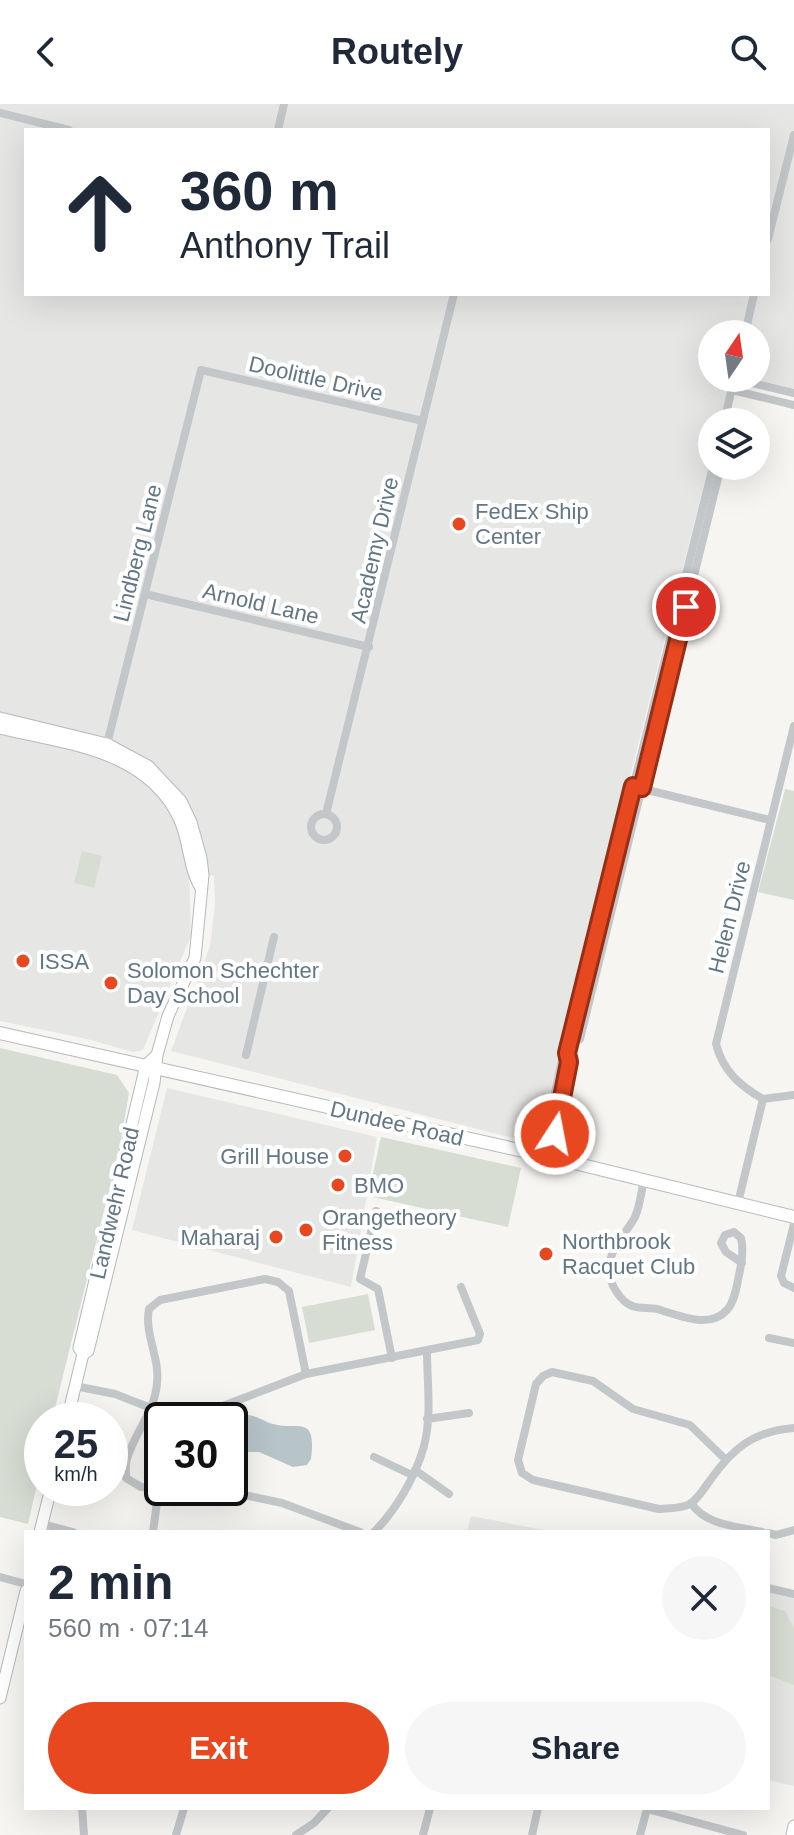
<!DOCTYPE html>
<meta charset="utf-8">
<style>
:root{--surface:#fff;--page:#f6f6f7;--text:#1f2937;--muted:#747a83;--accent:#e8481f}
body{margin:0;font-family:Helvetica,sans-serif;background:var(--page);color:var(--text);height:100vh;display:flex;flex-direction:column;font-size:30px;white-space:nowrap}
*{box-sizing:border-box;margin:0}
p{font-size:26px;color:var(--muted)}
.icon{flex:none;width:44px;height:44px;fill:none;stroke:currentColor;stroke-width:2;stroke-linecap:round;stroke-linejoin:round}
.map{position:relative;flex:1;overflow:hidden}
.drawer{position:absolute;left:24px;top:1426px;width:746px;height:280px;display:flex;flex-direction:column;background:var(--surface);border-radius:0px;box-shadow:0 8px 32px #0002}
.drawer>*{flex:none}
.hud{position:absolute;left:24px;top:24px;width:746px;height:168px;border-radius:0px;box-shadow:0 8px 32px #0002;background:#fff;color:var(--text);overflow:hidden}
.needle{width:52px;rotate:13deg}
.fabs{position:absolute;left:698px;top:216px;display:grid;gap:16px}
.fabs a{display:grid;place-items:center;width:72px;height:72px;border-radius:50%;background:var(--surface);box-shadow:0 8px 32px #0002;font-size:40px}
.speed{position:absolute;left:24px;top:1298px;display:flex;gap:16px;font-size:40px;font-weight:700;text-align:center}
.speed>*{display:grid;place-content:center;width:104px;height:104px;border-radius:50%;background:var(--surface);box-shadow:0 8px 32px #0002;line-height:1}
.speed small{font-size:20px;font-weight:400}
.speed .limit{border:4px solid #111;border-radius:12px;background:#fff;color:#111}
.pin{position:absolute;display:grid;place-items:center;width:68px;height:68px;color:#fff;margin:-34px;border:4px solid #fff;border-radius:50%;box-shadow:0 2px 8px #0007}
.me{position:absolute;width:88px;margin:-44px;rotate:11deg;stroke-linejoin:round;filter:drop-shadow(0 0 6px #0008)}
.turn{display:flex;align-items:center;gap:28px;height:168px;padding:0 24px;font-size:36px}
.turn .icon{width:104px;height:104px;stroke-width:2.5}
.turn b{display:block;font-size:56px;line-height:68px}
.round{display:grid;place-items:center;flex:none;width:84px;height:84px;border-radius:42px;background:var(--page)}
.summary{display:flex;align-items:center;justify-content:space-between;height:136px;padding:0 24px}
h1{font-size:48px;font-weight:800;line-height:60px}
.cta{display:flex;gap:16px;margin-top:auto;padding:16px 24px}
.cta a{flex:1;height:92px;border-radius:48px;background:var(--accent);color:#fff;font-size:32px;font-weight:800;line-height:92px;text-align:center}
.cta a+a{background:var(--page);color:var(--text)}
header{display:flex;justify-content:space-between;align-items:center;height:104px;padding:0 24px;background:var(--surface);font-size:36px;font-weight:800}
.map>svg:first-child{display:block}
.built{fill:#e6e7e5;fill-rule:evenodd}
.green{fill:#d7ddd3}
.water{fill:#b8c5c8}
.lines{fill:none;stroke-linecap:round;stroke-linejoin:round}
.secondary-casing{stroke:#b3b9bd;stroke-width:13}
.primary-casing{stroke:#b6babe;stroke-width:14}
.street{stroke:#c3c7ca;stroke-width:8}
.secondary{stroke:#fff;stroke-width:11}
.primary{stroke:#fff;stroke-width:12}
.route-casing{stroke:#972f14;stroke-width:20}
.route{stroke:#e8481f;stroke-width:14}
.poi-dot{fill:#e8481f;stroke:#fff;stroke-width:3}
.labels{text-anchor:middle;stroke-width:8;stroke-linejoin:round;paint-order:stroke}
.street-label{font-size:22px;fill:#637684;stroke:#fff}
.poi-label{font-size:22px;fill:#637684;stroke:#fff;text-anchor:start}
</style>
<header><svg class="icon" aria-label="back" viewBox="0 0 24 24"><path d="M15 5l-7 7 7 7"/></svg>Routely<svg class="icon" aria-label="search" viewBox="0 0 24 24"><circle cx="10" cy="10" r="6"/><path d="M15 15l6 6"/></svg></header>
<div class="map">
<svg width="794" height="1731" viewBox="0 0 794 1731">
<rect width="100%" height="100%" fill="#f6f5f2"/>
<!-- built -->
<g class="built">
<path d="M 0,0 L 794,0 L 794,285 L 750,274 L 756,274 L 756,230 L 712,230 L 712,274 L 731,274 L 720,318 L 712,318 L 712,349 L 537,1040 L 171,947 L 210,842 L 215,801 L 214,772 L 189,767 L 191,832 L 143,946 L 133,948 L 87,935 L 0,917 ZM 26,26 L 768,26 L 768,190 L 26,190 Z"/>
<path d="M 167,984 L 377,1033 L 351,1183 L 132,1126 Z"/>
<path d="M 471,1412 L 554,1428 L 467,1428 Z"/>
<path d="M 768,1484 L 794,1490 L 794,1682 L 768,1676 Z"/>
</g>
<!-- green -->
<g class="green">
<path d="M 785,685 L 794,687 L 794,796 L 758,788 Z"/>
<path d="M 82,747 L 102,752 L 94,784 L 74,779 Z"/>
<path d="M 0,944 L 117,971 L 129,989 L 119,1046 L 52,1316 L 42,1316 L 42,1359 L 28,1420 L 0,1413 Z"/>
<path d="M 381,1033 L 521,1064 L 508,1123 L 368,1092 Z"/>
<path d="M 368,1190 L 375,1226 L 309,1239 L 302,1203 Z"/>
<path d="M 768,1502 L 785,1507 L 794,1524 L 794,1581 L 768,1571 Z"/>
</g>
<!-- water -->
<path class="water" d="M 248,1311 C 258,1312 263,1317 273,1320 C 297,1327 317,1309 311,1355 L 307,1361 L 293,1363 L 259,1348 L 230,1348 L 230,1319 L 237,1314 Z"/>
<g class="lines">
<!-- secondary casing -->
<g class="secondary-casing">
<g id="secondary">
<path d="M 0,614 L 107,640 L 148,662 L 181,697 L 191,718 L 201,754 L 203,771 L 195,854 L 168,912 L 157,951 L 154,979 L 88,1247 L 83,1250 L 79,1244 L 146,961 L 157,951"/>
<path d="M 0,624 C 66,640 146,645 179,714 C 190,737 188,763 201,784"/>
<path d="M 67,1316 L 83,1250"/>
<path d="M 40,1428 L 51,1384"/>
<path d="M 0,1594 L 26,1487"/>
<path d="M 792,1731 L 794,1722"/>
</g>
</g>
<!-- primary casing -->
<g class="primary-casing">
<path id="primary" d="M 0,929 L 550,1053 L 794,1113"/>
</g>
<!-- street -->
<g class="street">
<path d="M 0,9 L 69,26"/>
<path d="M 278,26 L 284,0"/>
<path d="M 768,135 L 794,31"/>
<path d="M 745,230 L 754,190"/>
<path d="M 735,275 L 794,289"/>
<path d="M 732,286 L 794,301"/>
<path d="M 724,318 L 732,284"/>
<path d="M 145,490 L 369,543"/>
<path d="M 107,640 L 201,266 L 423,317"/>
<path d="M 639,684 L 770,716"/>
<circle cx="324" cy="723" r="13"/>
<path d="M 326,710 L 454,190"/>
<path d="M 580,935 L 721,362"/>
<path d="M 567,949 L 713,362"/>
<path d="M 246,951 L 274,833"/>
<path d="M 763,995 C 740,982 723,967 716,940 L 794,622"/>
<path d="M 763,995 L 794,991"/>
<path d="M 541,1051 L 562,956 L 567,949 L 569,958 L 550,1053"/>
<path d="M 644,1077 C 641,1088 640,1102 635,1113 C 626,1130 608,1145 609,1168 C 610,1180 620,1197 632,1202 C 640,1205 649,1203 657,1205 C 678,1211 709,1226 727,1206 C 735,1197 737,1181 739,1171 C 742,1158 744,1146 741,1134 L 734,1128 L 725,1131 L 721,1139 L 726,1148 L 742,1159"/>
<path d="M 738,1099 L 763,995"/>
<path d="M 376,1107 L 360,1175 L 378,1185 L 392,1254"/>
<path d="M 794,1120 L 781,1172 L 784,1179 L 794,1184"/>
<path d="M 769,1234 L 794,1239"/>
<path d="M 306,1270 L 289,1187 L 278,1178 L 265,1175 L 160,1196 L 149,1205 C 144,1230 160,1253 157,1279 C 155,1308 134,1329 127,1355 C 125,1360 126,1368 126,1374 L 141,1383 L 249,1392 L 282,1399 L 360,1428"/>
<path d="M 75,1282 L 115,1290 L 151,1304 L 182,1308 L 215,1305 L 306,1270 L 478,1236 L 480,1230 L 461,1183"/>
<path d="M 427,1315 L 469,1309"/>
<path d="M 374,1353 L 412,1371"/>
<path d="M 725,1355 L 690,1321 L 633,1305 L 593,1277 L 552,1268 L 543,1272 L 536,1280 L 518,1356 L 522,1369 L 533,1376 L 659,1405 C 668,1404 681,1405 690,1400 C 698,1395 705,1383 711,1375 C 733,1344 754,1327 794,1324"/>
<path d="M 415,1366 L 449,1390"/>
<path d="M 691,1399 C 706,1422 738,1422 762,1428"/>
<path d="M 42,1420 L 73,1428"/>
<path d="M 153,1428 L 157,1398"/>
<path d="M 374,1428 C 396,1406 416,1372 424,1342 C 432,1312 427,1277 427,1247"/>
<path d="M 768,1429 L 776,1431 L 794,1426"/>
<path d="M 0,1473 L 26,1480"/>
<path d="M 768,1484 L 794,1490"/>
<path d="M 82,1704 L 84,1731"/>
<path d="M 176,1731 L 184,1704"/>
<path d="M 296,1731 L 314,1719 L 328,1704"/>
<path d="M 423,1731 L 430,1704"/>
<path d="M 532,1731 L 538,1704"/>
<path d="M 640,1731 L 647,1705 L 743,1731"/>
</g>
<!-- secondary -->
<use href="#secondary" class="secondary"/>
<!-- primary -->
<use href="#primary" class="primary"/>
</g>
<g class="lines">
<!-- route casing -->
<g class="route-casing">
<path id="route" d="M 555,1030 L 569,958 L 567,949 L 633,682 L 642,684 L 686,503"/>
</g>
<!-- route -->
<use href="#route" class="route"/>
</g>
<!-- markers -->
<g class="poi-dot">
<circle cx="459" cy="420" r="8"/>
<circle cx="23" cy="857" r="8"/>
<circle cx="111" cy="879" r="8"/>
<circle cx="345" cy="1052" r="8"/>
<circle cx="338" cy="1081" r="8"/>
<circle cx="306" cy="1126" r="8"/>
<circle cx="276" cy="1133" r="8"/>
<circle cx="546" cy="1150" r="8"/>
</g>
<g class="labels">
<!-- street labels -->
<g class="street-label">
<text transform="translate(316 274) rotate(13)" y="8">Doolittle Drive</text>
<text transform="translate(374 446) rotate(-77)" y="8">Academy Drive</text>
<text transform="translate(137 449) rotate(-76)" y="8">Lindberg Lane</text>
<text transform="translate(261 499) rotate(13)" y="8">Arnold Lane</text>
<text transform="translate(729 813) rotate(-76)" y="8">Helen Drive</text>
<text transform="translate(397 1019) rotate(13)" y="8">Dundee Road</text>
<text transform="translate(114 1099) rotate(-77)" y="8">Landwehr Road</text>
</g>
<!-- poi labels -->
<g class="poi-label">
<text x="475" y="415">FedEx Ship<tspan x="475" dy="25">Center</tspan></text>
<text x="39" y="865">ISSA</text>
<text x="127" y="874">Solomon Schechter<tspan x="127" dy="25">Day School</tspan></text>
<text x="329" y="1060" text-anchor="end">Grill House</text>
<text x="354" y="1089">BMO</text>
<text x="322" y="1121">Orangetheory<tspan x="322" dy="25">Fitness</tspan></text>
<text x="260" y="1141" text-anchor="end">Maharaj</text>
<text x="562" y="1145">Northbrook<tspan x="562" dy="25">Racquet Club</tspan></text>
</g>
</g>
</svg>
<div class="fabs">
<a><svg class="needle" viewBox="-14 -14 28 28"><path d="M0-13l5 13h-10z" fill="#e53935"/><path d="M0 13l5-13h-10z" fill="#747a83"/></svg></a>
<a><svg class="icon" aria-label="layers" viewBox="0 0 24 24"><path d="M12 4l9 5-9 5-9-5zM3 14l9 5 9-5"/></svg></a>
</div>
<div class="speed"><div>25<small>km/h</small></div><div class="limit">30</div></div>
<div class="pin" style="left:686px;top:503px;background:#d93025"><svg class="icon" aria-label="arrive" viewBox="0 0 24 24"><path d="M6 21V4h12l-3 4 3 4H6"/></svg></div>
<svg class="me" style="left:555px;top:1030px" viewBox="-20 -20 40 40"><circle r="17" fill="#e8481f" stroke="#fff" stroke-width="3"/><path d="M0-11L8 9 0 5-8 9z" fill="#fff"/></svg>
<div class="hud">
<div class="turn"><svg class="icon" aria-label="ahead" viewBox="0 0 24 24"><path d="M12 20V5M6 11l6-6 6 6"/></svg><div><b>360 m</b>Anthony Trail</div></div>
</div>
<section class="drawer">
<div class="summary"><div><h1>2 min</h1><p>560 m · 07:14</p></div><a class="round"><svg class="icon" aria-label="close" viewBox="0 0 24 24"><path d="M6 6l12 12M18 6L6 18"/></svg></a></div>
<div class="cta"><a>Exit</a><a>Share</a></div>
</section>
</div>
